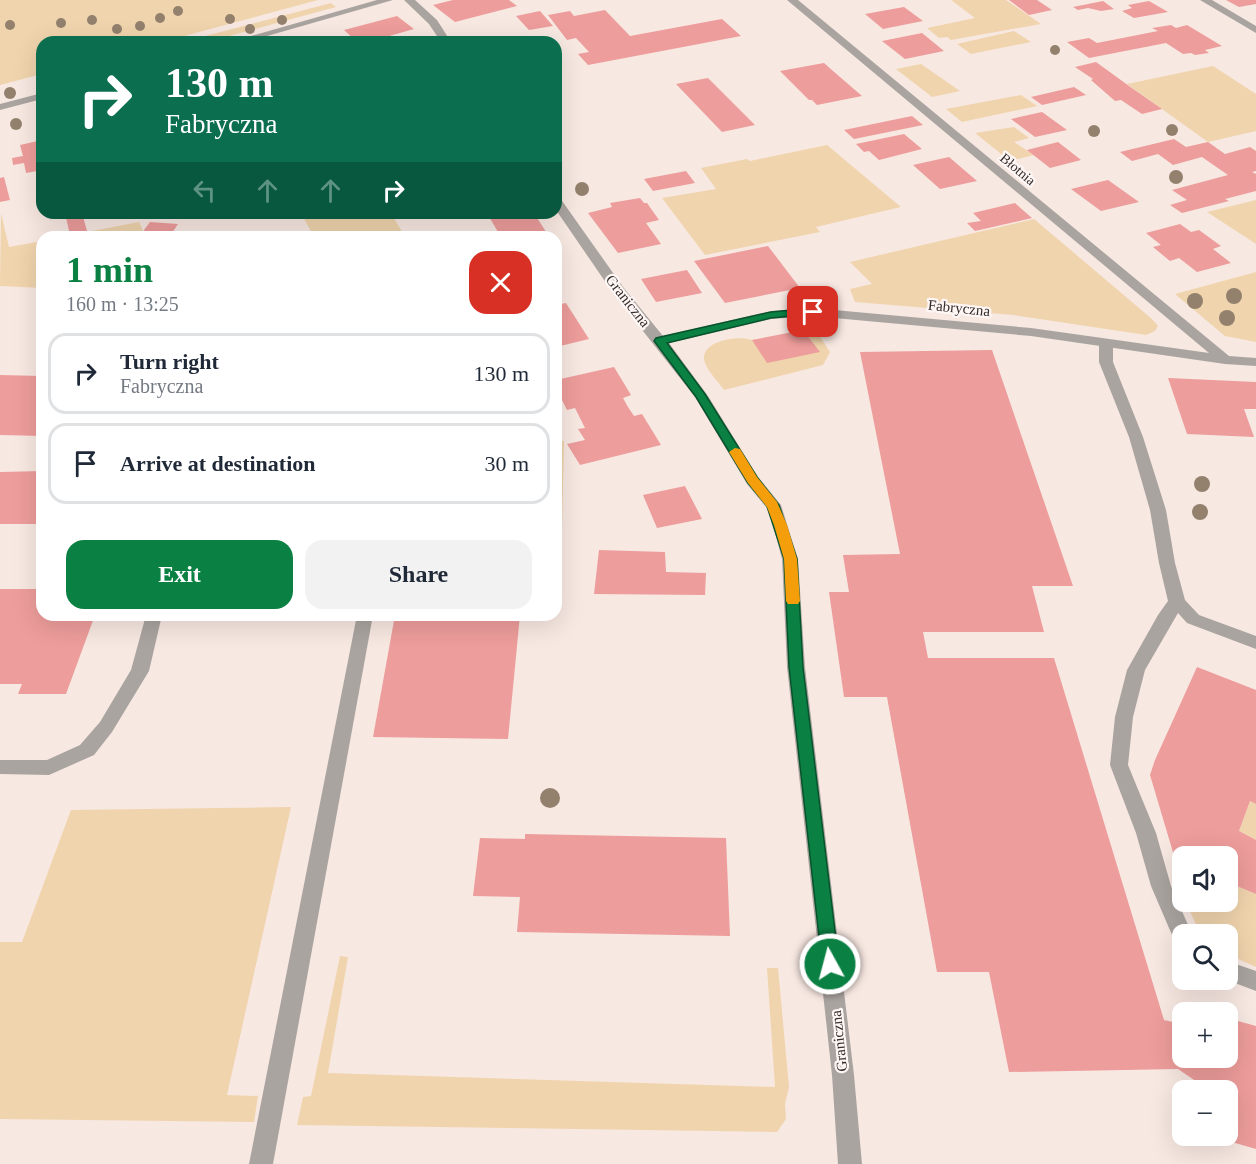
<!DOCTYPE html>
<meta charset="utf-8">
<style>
:root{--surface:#fff;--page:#f2f2f3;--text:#1f2937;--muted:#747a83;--line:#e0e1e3;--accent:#0b8043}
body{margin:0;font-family:Georgia,serif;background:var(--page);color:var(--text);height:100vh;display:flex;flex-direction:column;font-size:22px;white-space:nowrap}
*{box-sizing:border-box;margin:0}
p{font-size:20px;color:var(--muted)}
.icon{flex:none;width:33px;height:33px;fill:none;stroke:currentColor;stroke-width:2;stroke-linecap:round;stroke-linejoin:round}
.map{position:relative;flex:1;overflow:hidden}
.drawer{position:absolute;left:36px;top:231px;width:526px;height:390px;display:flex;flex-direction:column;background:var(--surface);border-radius:18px;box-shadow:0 6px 24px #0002}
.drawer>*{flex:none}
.top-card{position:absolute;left:36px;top:36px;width:526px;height:183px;border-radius:18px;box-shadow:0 6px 24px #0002;background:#0b6e4f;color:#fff;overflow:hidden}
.fabs{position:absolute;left:1172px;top:846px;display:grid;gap:12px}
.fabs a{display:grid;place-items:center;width:66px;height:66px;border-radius:12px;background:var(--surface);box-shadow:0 6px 24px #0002;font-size:30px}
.pin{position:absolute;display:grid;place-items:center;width:51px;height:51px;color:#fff;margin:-26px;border-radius:12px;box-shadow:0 3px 9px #0006}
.me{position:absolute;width:66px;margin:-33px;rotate:353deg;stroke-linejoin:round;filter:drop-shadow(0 0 4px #0008)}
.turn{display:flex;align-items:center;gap:21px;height:126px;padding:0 30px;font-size:27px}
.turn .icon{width:78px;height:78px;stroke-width:2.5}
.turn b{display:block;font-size:42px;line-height:51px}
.lanes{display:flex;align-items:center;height:57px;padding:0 30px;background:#0003;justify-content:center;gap:30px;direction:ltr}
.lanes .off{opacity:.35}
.round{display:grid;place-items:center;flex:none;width:63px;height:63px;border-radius:18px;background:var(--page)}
.headline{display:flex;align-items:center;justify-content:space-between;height:102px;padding:0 30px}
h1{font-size:36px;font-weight:800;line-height:45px;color:var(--accent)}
.cta{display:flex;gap:12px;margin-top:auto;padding:12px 30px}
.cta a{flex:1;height:69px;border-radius:18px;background:var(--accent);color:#fff;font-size:24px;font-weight:800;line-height:69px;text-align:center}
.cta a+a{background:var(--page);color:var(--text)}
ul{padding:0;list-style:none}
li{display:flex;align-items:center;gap:18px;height:81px;margin:0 12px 9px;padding:0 18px;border:3px solid var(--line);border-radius:18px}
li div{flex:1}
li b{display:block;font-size:22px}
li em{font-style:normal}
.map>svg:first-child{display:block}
.green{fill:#f0d4ad}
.building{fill:#ed9d9b}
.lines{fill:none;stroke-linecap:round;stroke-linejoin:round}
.service{fill:#aaa4a0;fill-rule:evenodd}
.minor{fill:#aaa4a0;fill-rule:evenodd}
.tertiary{fill:#aaa4a0;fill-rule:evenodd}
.tree{fill:#93816e}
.route{fill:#0b8043;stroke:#07532c;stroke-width:1.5}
.slow{fill:#f59e0b}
.labels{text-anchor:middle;stroke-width:4.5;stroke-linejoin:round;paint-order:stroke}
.far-street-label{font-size:14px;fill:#332d2b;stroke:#fef7f5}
.street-label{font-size:15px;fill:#332d2b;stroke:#fef7f5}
</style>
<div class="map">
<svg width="1256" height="1164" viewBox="0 0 1256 1164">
<rect width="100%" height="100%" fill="#f8e8e2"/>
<!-- green -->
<g class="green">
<path d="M 0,0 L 318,0 L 162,42 L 42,42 L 42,74 L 0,85 Z"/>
<path d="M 951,0 L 1006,0 L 1041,24 L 951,40 L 947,37 L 939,38 L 927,28 L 975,18 Z"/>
<path d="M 331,3 L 336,7 L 207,42 L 182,42 Z"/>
<path d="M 1014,31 L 1031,42 L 971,54 L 957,44 Z"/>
<path d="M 921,64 L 960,91 L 932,97 L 896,69 Z"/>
<path d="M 1213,66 L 1256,94 L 1256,131 L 1208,142 L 1127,84 Z"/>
<path d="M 1021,95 L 1037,106 L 962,122 L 946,109 Z"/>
<path d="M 1014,127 L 1029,138 L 1014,142 L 1034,155 L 1010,161 L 975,133 Z"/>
<path d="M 827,145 L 901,207 L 816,227 L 820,232 L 705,255 L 662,198 L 716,189 L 701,168 L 747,159 L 750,161 Z"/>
<path d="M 1256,200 L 1256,244 L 1207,212 Z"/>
<path d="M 1,213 L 9,247 L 42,241 L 42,288 L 0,286 Z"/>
<path d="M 301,213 L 391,213 L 405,237 L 314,237 Z"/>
<path d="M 1034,219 L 1152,319 L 1158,326 L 1155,331 L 1146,335 L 1013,315 L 855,302 L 850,289 L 872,284 L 850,262 Z"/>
<path d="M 139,222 L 146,237 L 60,237 Z"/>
<path d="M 1256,272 L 1256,342 L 1225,336 L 1175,294 Z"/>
<path d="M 815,329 L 830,352 L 823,365 L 724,390 C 719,382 704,368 704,358 C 704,340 739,335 752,340 Z"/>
<path d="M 557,441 L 564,441 L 562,530 L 557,530 Z"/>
<path d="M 1250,801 L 1256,804 L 1256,840 L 1239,831 Z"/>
<path d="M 291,807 L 227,1095 L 258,1096 L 254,1122 L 0,1119 L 0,942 L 22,942 L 71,810 Z"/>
<path d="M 1227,882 L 1256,894 L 1256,967 L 1227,954 L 1227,934 L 1200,934 L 1186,902 L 1227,902 Z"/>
<path d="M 340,956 L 348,957 L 328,1073 L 775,1087 L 767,968 L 778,968 L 789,1087 L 785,1104 L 786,1119 L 777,1132 L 297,1125 L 303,1097 L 311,1096 Z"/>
</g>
<!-- building -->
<g class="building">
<path d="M 453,0 L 509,0 L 517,6 L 455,22 L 433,5 Z"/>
<path d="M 1009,0 L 1037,0 L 1052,10 L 1029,15 Z"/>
<path d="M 1226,0 L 1256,0 L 1256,4 L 1239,7 Z"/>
<path d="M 1103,1 L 1114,9 L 1101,11 L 1088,8 L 1078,10 L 1073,7 Z"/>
<path d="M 1149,1 L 1168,12 L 1134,18 L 1122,11 L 1132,8 L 1128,5 Z"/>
<path d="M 904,7 L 923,21 L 883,29 L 865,14 Z"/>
<path d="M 605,10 L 630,36 L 722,19 L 741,36 L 588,65 L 578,54 L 589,52 L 576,38 L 567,40 L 548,15 L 570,11 L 574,16 Z"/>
<path d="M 540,11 L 553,26 L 529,30 L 516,16 Z"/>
<path d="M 397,16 L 414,29 L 368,42 L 357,42 L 344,30 Z"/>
<path d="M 1171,25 L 1176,28 L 1187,25 L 1222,46 L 1205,50 L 1209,53 L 1195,55 L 1191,53 L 1183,54 L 1166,43 L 1089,58 L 1067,42 L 1089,38 L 1097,43 L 1158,31 L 1152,28 Z"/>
<path d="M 922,33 L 944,51 L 905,59 L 882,41 Z"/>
<path d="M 1096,62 L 1129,86 L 1162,109 L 1142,114 L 1121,100 L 1115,101 L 1091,80 L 1093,79 L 1075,67 Z"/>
<path d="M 824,63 L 833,71 L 862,96 L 817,105 L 812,100 L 809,100 L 780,71 Z"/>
<path d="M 708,78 L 755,125 L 722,132 L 676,84 Z"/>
<path d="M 1074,87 L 1086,95 L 1042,105 L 1031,97 Z"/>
<path d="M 1042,112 L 1067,130 L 1035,137 L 1011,119 Z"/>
<path d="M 912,116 L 923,125 L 854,139 L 844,130 Z"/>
<path d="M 904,134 L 922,149 L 879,160 L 869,151 L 864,152 L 856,144 Z"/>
<path d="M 1174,139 L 1186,147 L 1208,142 L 1225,154 L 1250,147 L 1256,151 L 1256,171 L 1252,172 L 1256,174 L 1256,191 L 1225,199 L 1229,201 L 1182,213 L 1170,205 L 1187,200 L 1172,190 L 1228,175 L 1202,157 L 1173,165 L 1158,154 L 1132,161 L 1120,152 Z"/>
<path d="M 42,140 L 42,170 L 26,173 L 24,163 L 13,165 L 12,158 L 23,156 L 20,145 Z"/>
<path d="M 1058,142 L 1081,160 L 1050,168 L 1027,150 Z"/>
<path d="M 949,157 L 977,181 L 940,189 L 913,165 Z"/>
<path d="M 686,171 L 695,183 L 653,191 L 644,179 Z"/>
<path d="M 4,177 L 10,200 L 0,202 L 0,178 Z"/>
<path d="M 1108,180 L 1139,202 L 1101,211 L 1071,189 Z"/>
<path d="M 640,198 L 644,203 L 647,203 L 659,220 L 646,223 L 661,244 L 618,253 L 588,213 L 612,207 L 610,203 Z"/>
<path d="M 1015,203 L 1032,218 L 975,231 L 967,223 L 981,221 L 973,213 Z"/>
<path d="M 65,213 L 82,213 L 87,231 L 70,235 Z"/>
<path d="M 499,213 L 534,213 L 548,235 L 501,237 L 488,215 Z"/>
<path d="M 150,222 L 178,224 L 172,233 L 173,237 L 146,237 L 144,230 Z"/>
<path d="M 1180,224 L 1191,232 L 1199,230 L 1221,246 L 1213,249 L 1231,263 L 1197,272 L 1179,258 L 1170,261 L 1153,247 L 1161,245 L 1146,233 Z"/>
<path d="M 768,246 L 800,288 L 725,303 L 694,261 Z"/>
<path d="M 687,270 L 702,293 L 656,302 L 641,279 Z"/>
<path d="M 566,303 L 589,339 L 556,347 L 556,305 Z"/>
<path d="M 803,330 L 820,352 L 767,363 L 752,340 Z"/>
<path d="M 992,350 L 1073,586 L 1032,586 L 1044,632 L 923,632 L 928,658 L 1054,658 L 1164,1020 L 1182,1024 L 1182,1058 L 1227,1058 L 1227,1018 L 1256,1026 L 1256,1149 L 1211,1136 L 1227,1136 L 1227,1090 L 1206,1090 L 1206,1088 L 1178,1069 L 1009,1072 L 989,972 L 937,972 L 887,697 L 844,697 L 829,592 L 849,592 L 843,555 L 900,554 L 860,352 Z"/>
<path d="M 614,367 L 631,395 L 623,398 L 628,407 L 634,416 L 642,414 L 661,445 L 580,465 L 567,444 L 585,440 L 578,429 L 585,428 L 575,408 L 567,410 L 562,400 L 556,401 L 556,380 Z"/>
<path d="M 0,375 L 42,376 L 42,436 L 0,435 Z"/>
<path d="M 1168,378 L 1256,382 L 1256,409 L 1244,409 L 1254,437 L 1187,434 Z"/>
<path d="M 42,471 L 42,524 L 0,524 L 0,472 Z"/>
<path d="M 685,486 L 702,519 L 657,528 L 643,495 Z"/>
<path d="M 599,550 L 665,552 L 666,572 L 706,573 L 705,595 L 594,594 Z"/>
<path d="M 0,589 L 42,589 L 42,615 L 95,615 L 66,694 L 18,694 L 22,684 L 0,684 Z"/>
<path d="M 395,615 L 520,615 L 508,739 L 373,737 Z"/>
<path d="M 1197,667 L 1256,690 L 1256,804 L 1250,801 L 1239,831 L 1256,840 L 1256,894 L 1227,882 L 1227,856 L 1182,856 L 1182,863 L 1175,859 L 1150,775 L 1155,760 Z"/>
<path d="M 525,834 L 726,838 L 730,936 L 517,932 L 520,897 L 473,896 L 480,838 L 525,839 Z"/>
</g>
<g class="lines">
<!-- service -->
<g class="service">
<path d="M 1106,340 L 1113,344 L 1113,362 L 1143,437 L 1166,510 L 1175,563 L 1185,600 L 1199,615 L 1256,636 L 1256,649 L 1187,623 L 1178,613 L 1145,670 L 1133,717 L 1128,765 L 1156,833 L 1171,886 L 1192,934 L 1182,934 L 1182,945 L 1175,942 L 1151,886 L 1136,833 L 1110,765 L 1115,717 L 1127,670 L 1158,615 L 1168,601 L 1159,563 L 1150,510 L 1129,437 L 1099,362 L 1099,344 Z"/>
<path d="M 146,615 L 162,615 L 149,671 L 112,732 L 94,755 L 49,775 L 0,774 L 0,760 L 47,760 L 80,745 L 100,722 L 131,670 Z"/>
<path d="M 357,615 L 373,615 L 273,1164 L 249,1164 Z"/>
<path d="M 1227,961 L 1256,971 L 1256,991 L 1227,980 Z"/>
</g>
<!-- minor -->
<g class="minor">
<path d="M 404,0 L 415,0 L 437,20 L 451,42 L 441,42 L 429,24 Z"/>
<path d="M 787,0 L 798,0 L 1229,356 L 1256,358 L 1256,366 L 1225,364 L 1031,336 L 812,316 L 771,319 L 669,343 L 708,396 L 758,477 L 781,505 L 798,559 L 805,667 L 854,1075 L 862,1164 L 838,1164 L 832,1075 L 787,667 L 782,559 L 773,525 L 766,507 L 747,484 L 695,397 L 613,293 L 556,210 L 556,198 L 560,198 L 623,287 L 663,336 L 771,311 L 812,308 L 1031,328 L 1209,353 Z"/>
<path d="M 1200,0 L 1212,0 L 1256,26 L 1256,33 Z"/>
</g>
<!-- tertiary -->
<g class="tertiary">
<path d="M 377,0 L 393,0 L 246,42 L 230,42 Z"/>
<path d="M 42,93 L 42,99 L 0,110 L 0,104 Z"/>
</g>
</g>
<!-- trees -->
<g class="tree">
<circle cx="178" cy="11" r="5"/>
<circle cx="160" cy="18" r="5"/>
<circle cx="230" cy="19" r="5"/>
<circle cx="92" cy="20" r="5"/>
<circle cx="282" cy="20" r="5"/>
<circle cx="61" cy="23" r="5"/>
<circle cx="10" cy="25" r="5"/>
<circle cx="140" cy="26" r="5"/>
<circle cx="117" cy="29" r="5"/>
<circle cx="250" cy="29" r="5"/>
<circle cx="1055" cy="50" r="5"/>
<circle cx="10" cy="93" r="6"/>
<circle cx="16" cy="124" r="6"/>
<circle cx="1172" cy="130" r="6"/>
<circle cx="1094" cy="131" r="6"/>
<circle cx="1176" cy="177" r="7"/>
<circle cx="582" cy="189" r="7"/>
<circle cx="1234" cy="296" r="8"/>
<circle cx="1195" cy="301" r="8"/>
<circle cx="1227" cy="318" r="8"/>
<circle cx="1202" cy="484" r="8"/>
<circle cx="1200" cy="512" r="8"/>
<circle cx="550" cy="798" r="10"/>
</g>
<!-- route -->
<path class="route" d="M 813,308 L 816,309 L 816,314 L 771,318 L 667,343 L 705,394 L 757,477 L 779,505 L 797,559 L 803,667 L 839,964 L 836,970 L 830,972 L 824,970 L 822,964 L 789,667 L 784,559 L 767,506 L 748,483 L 696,397 L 654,341 L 656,338 L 771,312 Z"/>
<!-- slow -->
<path class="slow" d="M 735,448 L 740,449 L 757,477 L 777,502 L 787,525 L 797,559 L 800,601 L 798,604 L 788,604 L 786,601 L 784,559 L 774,525 L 767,507 L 748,483 L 729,452 Z"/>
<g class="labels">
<!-- far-street labels -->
<g class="far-street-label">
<text transform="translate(1018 169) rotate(40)" y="5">Błotnia</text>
</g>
<!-- street labels -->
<g class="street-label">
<text transform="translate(628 301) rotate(52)" y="5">Graniczna</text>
<text transform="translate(959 308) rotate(6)" y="5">Fabryczna</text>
<text transform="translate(839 1041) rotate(-96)" y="5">Graniczna</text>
</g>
</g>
</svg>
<div class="fabs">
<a><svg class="icon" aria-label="sound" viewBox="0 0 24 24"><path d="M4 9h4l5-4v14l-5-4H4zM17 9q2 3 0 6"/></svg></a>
<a><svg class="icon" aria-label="search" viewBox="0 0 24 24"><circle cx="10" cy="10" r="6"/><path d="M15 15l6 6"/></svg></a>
<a>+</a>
<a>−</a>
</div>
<div class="pin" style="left:813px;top:312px;background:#d93025"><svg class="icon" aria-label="arrive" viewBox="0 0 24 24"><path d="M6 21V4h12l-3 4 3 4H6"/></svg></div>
<svg class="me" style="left:830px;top:964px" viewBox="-20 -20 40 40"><circle r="17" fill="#0b8043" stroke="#fff" stroke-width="3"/><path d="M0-11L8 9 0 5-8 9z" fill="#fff"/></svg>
<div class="top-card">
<div class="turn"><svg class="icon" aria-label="right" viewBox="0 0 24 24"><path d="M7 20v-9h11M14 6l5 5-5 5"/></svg><div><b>130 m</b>Fabryczna</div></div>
<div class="lanes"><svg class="icon off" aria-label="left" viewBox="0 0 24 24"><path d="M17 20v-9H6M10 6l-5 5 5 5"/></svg><svg class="icon off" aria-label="ahead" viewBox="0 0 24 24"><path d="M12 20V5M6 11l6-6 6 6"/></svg><svg class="icon off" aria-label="ahead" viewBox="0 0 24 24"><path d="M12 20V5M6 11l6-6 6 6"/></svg><svg class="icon" aria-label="right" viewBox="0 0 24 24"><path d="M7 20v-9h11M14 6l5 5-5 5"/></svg></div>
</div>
<section class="drawer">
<div class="headline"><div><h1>1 min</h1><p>160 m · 13:25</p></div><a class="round" style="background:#d93025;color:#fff"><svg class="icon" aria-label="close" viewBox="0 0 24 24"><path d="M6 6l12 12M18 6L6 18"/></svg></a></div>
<ul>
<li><svg class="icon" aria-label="right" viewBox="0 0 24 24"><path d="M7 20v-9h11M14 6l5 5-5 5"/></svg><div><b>Turn right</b><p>Fabryczna</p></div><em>130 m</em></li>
<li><svg class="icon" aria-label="arrive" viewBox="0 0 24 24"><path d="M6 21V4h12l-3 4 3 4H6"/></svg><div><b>Arrive at destination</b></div><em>30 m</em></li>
</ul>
<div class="cta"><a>Exit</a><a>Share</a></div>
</section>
</div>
